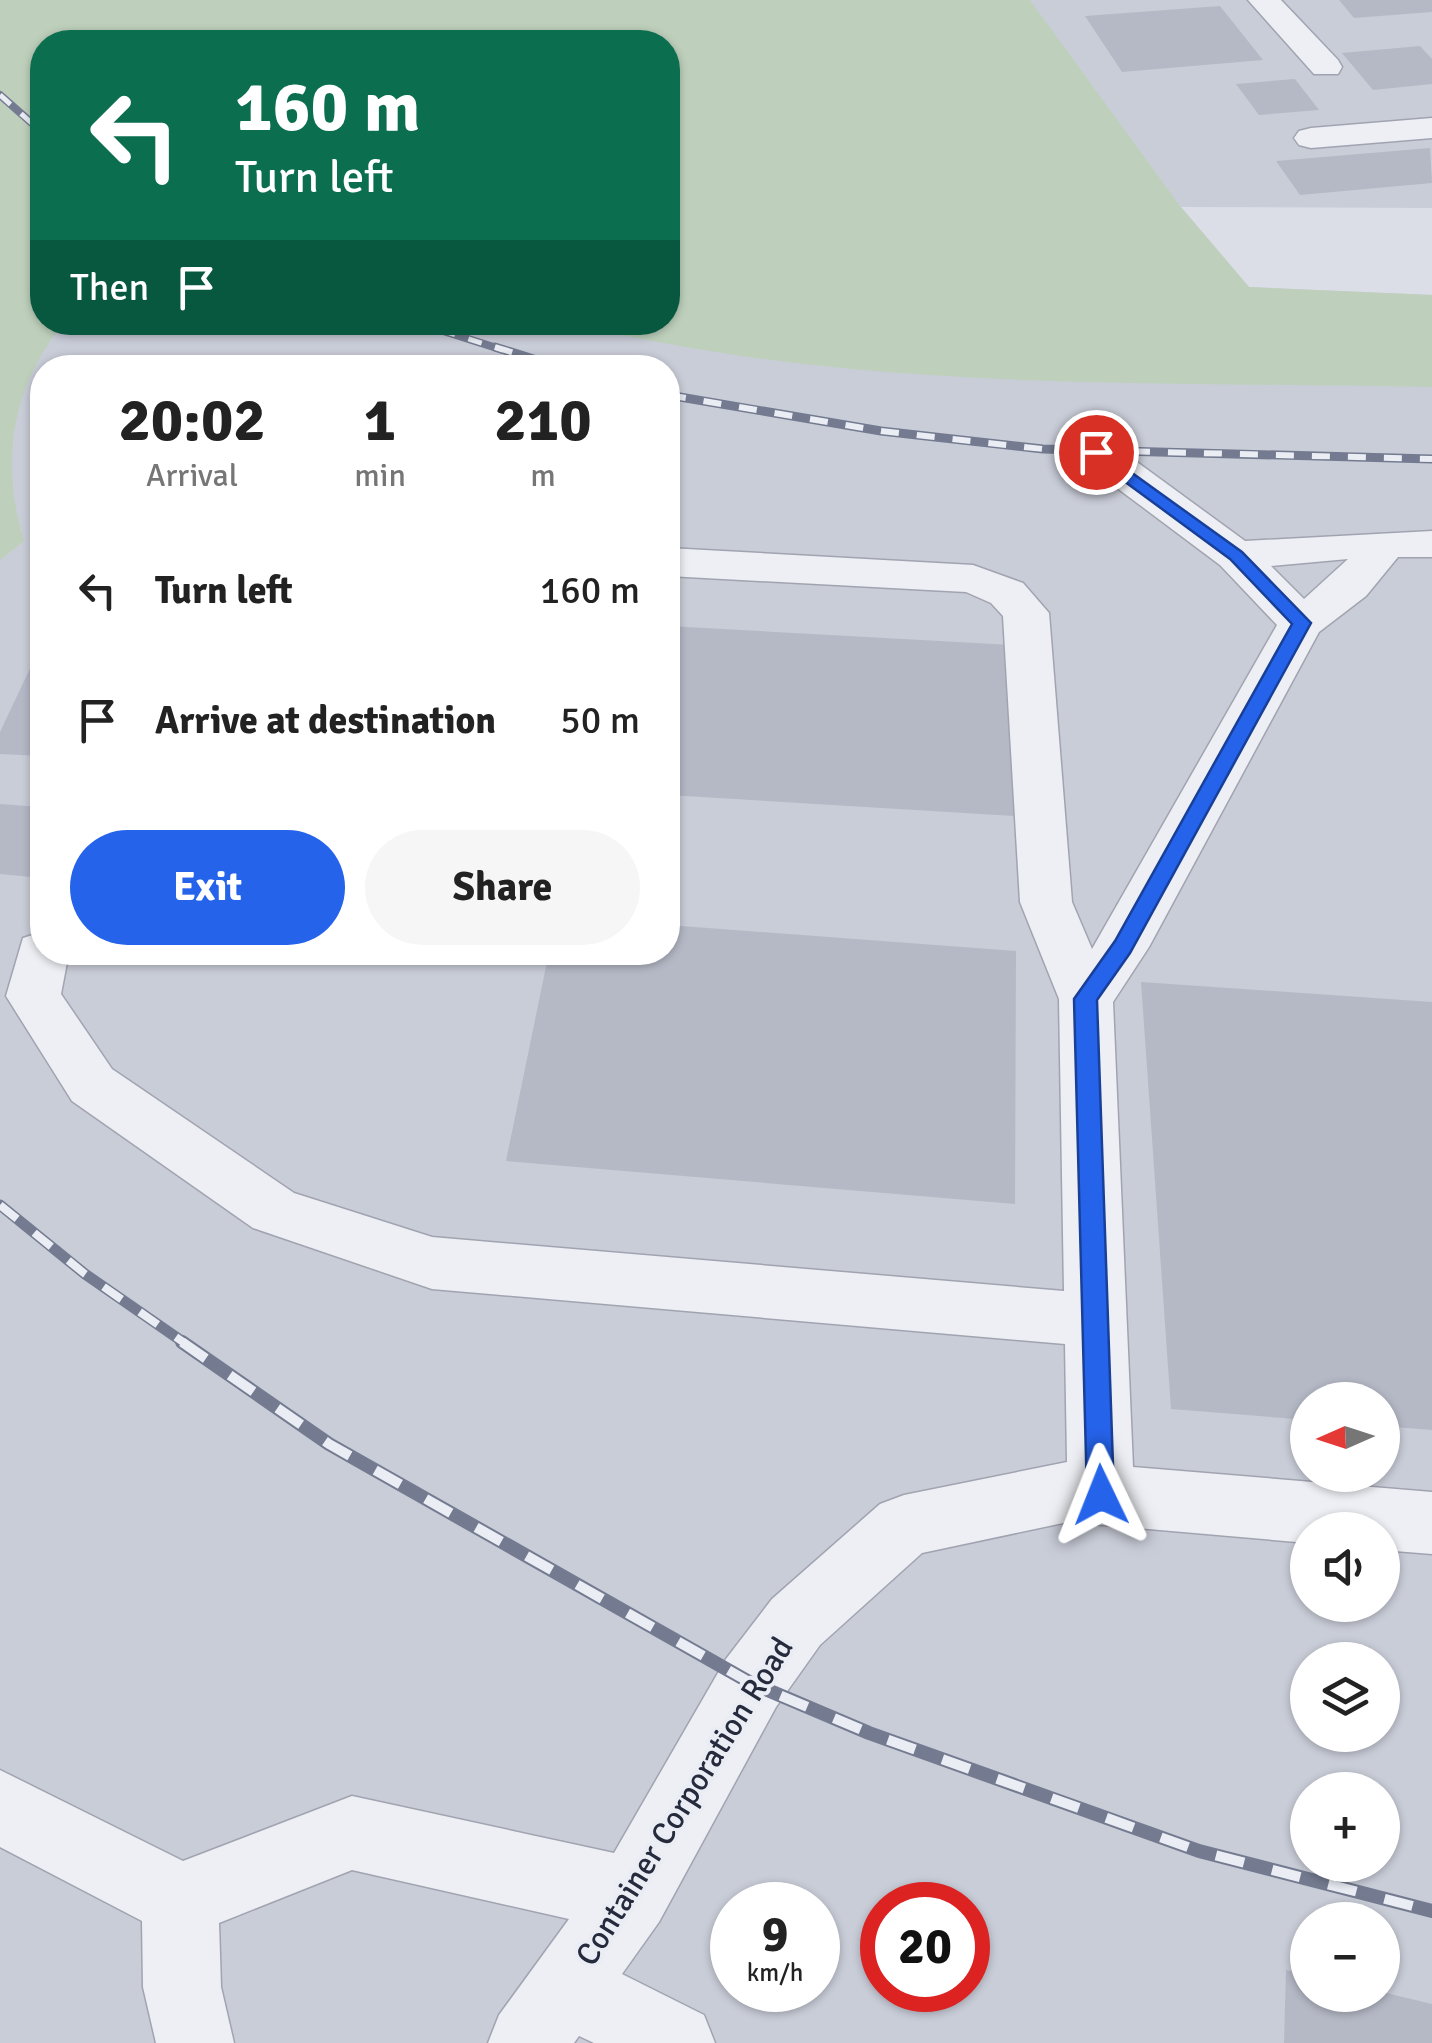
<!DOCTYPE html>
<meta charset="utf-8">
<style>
:root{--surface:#fff;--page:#f6f6f6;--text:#222;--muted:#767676;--accent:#2563eb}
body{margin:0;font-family:Signika,sans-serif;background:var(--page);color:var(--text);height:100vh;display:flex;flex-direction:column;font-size:38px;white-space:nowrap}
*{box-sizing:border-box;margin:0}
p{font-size:32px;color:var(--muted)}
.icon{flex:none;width:55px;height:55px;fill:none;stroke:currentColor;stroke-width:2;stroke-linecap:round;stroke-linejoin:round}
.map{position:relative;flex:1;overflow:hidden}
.sheet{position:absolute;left:30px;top:355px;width:650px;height:610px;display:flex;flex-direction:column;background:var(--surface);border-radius:40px;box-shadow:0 2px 8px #0004}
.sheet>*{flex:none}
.hud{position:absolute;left:30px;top:30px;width:650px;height:305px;border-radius:40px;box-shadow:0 2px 8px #0004;background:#0b6e4f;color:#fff;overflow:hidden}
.needle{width:65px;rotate:267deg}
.tools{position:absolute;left:1290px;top:1382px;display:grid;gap:20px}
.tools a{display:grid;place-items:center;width:110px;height:110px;border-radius:50%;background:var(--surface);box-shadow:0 2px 8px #0004;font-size:50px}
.speed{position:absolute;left:710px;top:1882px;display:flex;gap:20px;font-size:50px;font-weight:700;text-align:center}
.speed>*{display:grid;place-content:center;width:130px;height:130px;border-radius:50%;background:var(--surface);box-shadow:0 2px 8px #0004;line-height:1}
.speed small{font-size:25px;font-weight:400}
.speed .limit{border:15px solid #d22;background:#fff;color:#111}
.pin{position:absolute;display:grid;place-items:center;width:85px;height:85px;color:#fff;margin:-42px;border:5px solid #fff;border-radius:50%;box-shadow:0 2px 10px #0007}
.me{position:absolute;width:110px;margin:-55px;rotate:358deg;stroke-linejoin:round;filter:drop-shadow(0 0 8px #0008)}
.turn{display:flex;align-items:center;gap:35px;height:210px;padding:0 40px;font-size:45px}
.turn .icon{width:130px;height:130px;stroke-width:2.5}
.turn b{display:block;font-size:70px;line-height:85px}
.then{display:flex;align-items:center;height:95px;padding:0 40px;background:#0003;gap:20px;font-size:38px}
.eta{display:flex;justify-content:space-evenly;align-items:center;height:170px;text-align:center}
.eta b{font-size:60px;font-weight:700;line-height:70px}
.button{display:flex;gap:20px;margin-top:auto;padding:20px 40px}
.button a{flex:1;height:115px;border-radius:60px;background:var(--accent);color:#fff;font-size:40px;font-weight:700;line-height:115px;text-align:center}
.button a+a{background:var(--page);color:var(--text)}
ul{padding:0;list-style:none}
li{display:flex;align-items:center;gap:30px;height:130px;padding:0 40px}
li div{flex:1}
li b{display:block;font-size:38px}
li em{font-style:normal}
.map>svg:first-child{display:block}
.built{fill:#c9cdd8;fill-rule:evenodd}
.green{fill:#bed0bc}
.building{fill:#b5b9c6}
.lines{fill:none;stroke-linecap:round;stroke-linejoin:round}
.minor-casing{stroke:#a1a4b0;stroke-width:3}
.minor{fill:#eeeff4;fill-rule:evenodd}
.rail-far3-casing{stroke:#747b90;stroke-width:8}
.rail-far2-casing{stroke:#747b90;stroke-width:9}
.rail-far1-casing{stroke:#747b90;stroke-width:11}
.rail-casing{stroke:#747b90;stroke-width:14}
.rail-far3{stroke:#eaedf4;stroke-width:5;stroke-dasharray:14;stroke-linecap:butt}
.rail-far2{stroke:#eaedf4;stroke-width:6;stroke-dasharray:18;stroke-linecap:butt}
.rail-far1{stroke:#eaedf4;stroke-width:8;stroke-dasharray:22;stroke-linecap:butt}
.rail{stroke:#eaedf4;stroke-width:10;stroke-dasharray:29;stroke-linecap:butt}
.route{fill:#2563eb;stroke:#184099;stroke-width:2.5}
.labels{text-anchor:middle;stroke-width:8;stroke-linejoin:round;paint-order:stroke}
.near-street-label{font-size:32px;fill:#252a3c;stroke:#eaedf4}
</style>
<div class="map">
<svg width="1432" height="2043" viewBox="0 0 1432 2043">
<rect width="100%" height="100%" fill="#dbdee6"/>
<!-- built -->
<path class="built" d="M 0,0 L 1432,0 L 1432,208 L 1181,207 L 1249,287 L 1432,295 L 1432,2043 L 0,2043 ZM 42,42 L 668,42 L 668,322 L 42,322 ZM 42,368 L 668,368 L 668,952 L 42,952 ZM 1308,1400 L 1382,1400 L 1382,1475 L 1308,1475 ZM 1308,1530 L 1382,1530 L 1382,1605 L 1308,1605 ZM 1308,1660 L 1382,1660 L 1382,1735 L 1308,1735 ZM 1308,1790 L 1382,1790 L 1382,1865 L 1308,1865 ZM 732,1905 L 818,1905 L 818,1990 L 732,1990 ZM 882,1905 L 968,1905 L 968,1990 L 882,1990 ZM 1308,1920 L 1382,1920 L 1382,1995 L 1308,1995 Z"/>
<!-- green -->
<path class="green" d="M 0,0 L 1030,0 L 1180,206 L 1249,287 L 1432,295 L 1432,387 C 1143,381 853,393 571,323 L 668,322 L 668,42 L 42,42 L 42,322 L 64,323 C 11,387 0,463 24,541 L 0,560 Z"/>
<!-- building -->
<g class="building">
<path d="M 1339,0 L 1432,0 L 1432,12 L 1354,18 Z"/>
<path d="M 1220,6 L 1263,60 L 1122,72 L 1085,16 Z"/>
<path d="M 1420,46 L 1432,59 L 1432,84 L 1373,90 L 1342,53 Z"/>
<path d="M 1295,79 L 1319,110 L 1259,115 L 1236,84 Z"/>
<path d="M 1430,148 L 1432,183 L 1300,195 L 1276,161 Z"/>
<path d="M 668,626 L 1012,645 L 1014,816 L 668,795 Z"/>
<path d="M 42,643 L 42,756 L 0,754 L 0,732 Z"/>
<path d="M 0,804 L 42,807 L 42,878 L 0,874 Z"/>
<path d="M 668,925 L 1016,951 L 1015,1204 L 506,1161 L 549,952 L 668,952 Z"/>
<path d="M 1141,982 L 1432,1002 L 1432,1430 L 1382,1426 L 1382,1400 L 1308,1400 L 1308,1420 L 1171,1409 Z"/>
<path d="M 1286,1970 L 1308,1975 L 1308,1995 L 1382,1992 L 1432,2004 L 1432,2043 L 1284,2043 Z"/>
</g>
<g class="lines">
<!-- minor casing -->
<g class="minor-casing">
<g id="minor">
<path d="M 1248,0 L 1281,0 L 1338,60 L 1342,67 L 1338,74 L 1314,74 Z"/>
<path d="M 1432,118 L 1432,138 L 1311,148 L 1299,145 L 1294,138 L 1299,131 L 1311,128 Z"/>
<path d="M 1096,439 L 1111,443 L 1245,541 L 1432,531 L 1432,557 L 1398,557 L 1366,596 L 1319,632 L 1149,947 L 1113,1002 L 1133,1467 L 1432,1492 L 1432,1554 L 1382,1550 L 1382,1530 L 1308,1530 L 1308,1543 L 1068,1522 L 922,1553 L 820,1645 L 776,1707 L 659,1922 L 622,1974 L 704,2015 L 715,2043 L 594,2043 L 579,2036 L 574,2043 L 488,2043 L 499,2015 L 569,1919 L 352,1870 L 219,1923 L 221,1987 L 234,2043 L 156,2043 L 143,1987 L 142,1921 L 0,1847 L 0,1770 L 183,1861 L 352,1796 L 614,1853 L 726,1659 L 772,1599 L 880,1504 L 904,1495 L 1067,1462 L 1065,1344 L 432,1289 L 253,1228 L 72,1101 L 6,996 L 23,938 L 42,932 L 42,952 L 69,952 L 61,994 L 112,1069 L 294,1193 L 432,1237 L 1064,1291 L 1059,999 L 1020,902 L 1003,616 L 991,603 L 966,592 L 668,576 L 668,548 L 973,565 L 1023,583 L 1049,613 L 1072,902 L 1092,949 L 1277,625 L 1220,565 L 1081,461 L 1075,452 L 1081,443 ZM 1348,559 L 1304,599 L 1271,566 Z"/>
</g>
</g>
<!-- minor -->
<use href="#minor" class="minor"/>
<!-- rail-far3 casing -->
<g class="rail-far3-casing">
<g id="rail-far3">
<path d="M 0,95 L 42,132"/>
<path d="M 415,322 L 503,350"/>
</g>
</g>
<!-- rail-far2 casing -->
<g class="rail-far2-casing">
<g id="rail-far2">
<path d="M 495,347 L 562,368"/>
<path d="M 668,395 L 881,431 L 1043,449 L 1432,459"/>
</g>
</g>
<!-- rail-far1 casing -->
<g class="rail-far1-casing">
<path id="rail-far1" d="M 0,1205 L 85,1274 L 186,1344"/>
</g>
<!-- rail casing -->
<g class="rail-casing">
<path id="rail" d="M 182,1342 L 329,1444 L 751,1683 L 869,1733 L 1199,1851 L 1432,1911"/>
</g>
<!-- rail-far3 -->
<use href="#rail-far3" class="rail-far3"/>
<!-- rail-far2 -->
<use href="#rail-far2" class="rail-far2"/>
<!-- rail-far1 -->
<use href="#rail-far1" class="rail-far1"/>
<!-- rail -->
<use href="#rail" class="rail"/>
</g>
<!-- route -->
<path class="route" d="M 1096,447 L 1242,552 L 1311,623 L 1130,953 L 1097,1000 L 1114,1495 L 1110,1504 L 1101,1508 L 1091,1504 L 1087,1495 L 1074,999 L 1115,941 L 1292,624 L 1230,559 L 1090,456 L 1090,449 Z"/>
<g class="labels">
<!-- near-street labels -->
<g class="near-street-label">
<text transform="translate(684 1801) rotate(-58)" y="11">Container Corporation Road</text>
</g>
</g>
</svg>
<div class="tools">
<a><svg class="needle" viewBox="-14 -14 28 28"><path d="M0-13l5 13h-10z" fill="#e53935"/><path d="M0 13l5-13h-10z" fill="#767676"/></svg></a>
<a><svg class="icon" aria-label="sound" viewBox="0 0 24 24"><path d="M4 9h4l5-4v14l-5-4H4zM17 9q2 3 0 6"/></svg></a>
<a><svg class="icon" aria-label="layers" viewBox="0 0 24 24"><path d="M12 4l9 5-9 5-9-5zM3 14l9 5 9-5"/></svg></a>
<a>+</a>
<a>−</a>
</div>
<div class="speed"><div>9<small>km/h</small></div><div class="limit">20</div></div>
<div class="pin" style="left:1096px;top:452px;background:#d93025"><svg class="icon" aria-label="arrive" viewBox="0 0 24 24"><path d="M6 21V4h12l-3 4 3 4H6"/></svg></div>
<svg class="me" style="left:1101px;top:1495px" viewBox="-20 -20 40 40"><path d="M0-17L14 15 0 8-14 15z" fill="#2563eb" stroke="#fff" stroke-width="4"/></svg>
<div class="hud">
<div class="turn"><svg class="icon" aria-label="left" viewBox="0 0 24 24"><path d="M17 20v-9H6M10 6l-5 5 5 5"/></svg><div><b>160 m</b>Turn left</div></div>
<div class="then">Then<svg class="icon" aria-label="arrive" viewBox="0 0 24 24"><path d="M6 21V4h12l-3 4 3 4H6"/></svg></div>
</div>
<section class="sheet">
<div class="eta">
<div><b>20:02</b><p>Arrival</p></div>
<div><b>1</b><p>min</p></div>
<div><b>210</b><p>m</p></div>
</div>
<ul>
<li><svg class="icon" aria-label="left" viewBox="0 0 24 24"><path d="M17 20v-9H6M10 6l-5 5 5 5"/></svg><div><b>Turn left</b></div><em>160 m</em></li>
<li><svg class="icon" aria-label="arrive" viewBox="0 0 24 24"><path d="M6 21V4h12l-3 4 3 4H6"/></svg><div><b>Arrive at destination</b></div><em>50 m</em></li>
</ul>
<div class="button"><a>Exit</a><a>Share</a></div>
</section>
</div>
